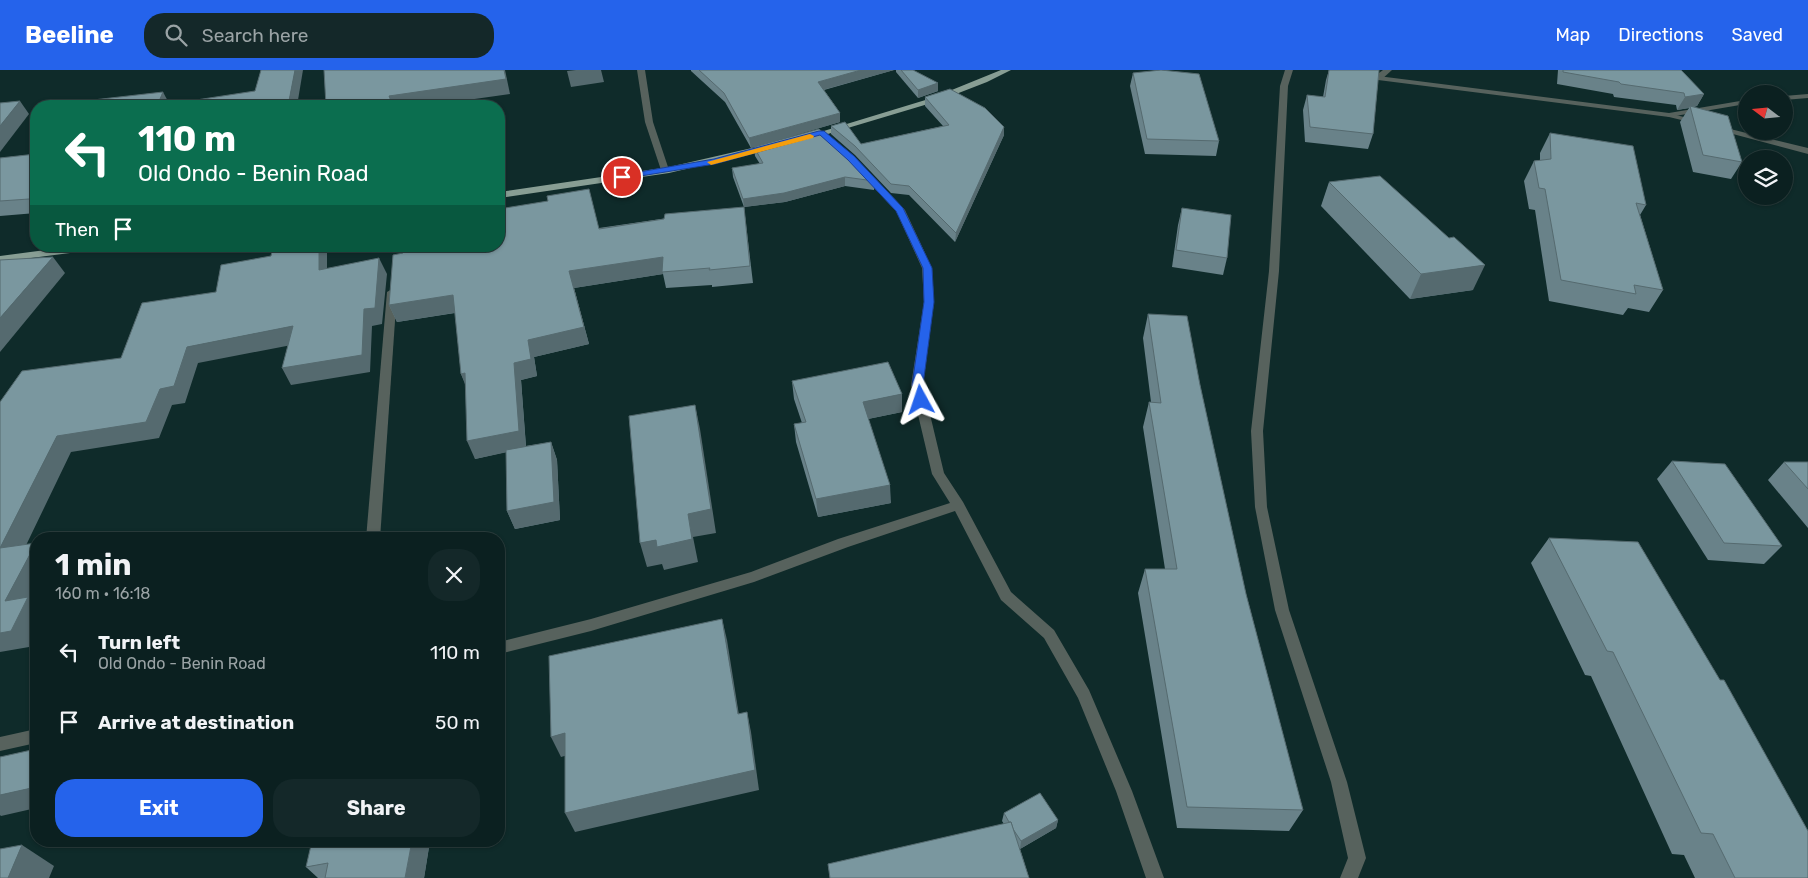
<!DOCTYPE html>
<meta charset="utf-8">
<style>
:root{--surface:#0b2020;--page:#142829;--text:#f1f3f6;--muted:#9aa3a5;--line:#2b3e3e;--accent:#2563eb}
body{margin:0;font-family:Rubik,sans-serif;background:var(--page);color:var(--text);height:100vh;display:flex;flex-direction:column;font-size:19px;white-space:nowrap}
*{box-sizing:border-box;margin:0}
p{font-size:16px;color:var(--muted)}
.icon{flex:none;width:28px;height:28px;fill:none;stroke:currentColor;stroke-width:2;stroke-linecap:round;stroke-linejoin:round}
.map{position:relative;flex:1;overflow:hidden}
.sheet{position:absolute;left:30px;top:462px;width:475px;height:315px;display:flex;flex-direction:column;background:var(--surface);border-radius:20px;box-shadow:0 1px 4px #0004,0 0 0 1px var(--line)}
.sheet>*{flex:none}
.banner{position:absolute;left:30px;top:30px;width:475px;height:152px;border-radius:20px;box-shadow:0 1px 4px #0004,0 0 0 1px var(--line);background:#0b6e4f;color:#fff;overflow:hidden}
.needle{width:32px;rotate:286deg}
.controls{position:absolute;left:1738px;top:15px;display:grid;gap:10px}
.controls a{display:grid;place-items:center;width:55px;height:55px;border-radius:50%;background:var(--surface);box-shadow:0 1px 4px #0004,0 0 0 1px var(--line);font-size:25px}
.pin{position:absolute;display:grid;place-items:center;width:42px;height:42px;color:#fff;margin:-21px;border:2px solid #fff;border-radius:50%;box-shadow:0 1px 5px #0007}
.me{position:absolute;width:55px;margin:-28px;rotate:355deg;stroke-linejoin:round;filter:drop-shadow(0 0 4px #0008)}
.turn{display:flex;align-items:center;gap:18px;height:105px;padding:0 25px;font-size:22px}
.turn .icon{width:65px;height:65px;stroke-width:2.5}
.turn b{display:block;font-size:35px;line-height:42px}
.then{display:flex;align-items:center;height:48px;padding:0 25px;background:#0003;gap:10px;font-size:19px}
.round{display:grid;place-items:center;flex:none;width:52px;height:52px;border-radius:20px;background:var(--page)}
.summary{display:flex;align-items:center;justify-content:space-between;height:85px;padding:0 25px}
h1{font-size:30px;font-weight:700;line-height:38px}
.primary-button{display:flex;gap:10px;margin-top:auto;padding:10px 25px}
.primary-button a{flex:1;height:58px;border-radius:20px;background:var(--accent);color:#fff;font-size:20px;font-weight:700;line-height:58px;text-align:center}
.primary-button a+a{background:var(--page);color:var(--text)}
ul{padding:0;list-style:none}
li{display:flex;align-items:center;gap:15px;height:70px;padding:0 25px}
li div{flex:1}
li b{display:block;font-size:19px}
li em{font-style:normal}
header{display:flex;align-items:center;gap:30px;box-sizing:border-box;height:70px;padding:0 25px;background:var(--accent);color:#fff}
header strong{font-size:24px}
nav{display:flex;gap:28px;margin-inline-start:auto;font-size:18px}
.search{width:350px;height:45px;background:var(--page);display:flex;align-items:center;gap:12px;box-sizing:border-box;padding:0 18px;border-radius:20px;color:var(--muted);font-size:19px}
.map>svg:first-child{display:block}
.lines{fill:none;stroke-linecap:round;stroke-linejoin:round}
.minor{fill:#57625d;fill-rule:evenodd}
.tertiary{fill:#57625d;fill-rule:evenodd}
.primary{fill:#889e94;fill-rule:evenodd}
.wall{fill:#698289}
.shaded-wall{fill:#556a6f}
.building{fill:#7a979f;stroke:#556a6f}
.route{fill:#2563eb;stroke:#184099}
.slow{fill:#f59e0b}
</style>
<header>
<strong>Beeline</strong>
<div class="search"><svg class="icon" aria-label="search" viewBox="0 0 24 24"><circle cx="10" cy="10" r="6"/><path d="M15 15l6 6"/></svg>Search here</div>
<nav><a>Map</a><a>Directions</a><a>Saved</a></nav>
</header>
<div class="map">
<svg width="1808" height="808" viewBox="0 0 1808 808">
<rect width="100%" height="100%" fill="#0f2b2a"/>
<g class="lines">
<!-- minor -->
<g class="minor">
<path d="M 637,0 L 645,0 L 653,52 L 669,100 L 668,102 L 661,100 L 645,52 Z"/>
<path d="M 1285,0 L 1293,0 L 1288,16 L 1279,201 L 1263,361 L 1267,437 L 1289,540 L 1347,712 L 1366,788 L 1358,808 L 1340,808 L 1348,788 L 1331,712 L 1275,540 L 1255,437 L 1251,361 L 1269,201 L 1280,16 Z"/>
<path d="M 1383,0 L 1392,0 L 1381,10 L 1375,10 L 1375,6 Z"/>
<path d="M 1808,24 L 1808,28 L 1784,30 L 1784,26 Z"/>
<path d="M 1746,30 L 1746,34 L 1669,47 L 1665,45 L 1669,43 Z"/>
<path d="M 862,97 L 865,98 L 905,140 L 932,198 L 934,232 L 923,315 L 944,403 L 963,432 L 1011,522 L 1054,560 L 1089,620 L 1132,721 L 1164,808 L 1146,808 L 1116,721 L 1078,628 L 1044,568 L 1001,530 L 955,441 L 848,477 L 754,512 L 591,561 L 499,584 L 499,572 L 591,549 L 751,502 L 838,469 L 950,433 L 932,404 L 911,315 L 924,232 L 922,198 L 896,141 L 859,102 L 859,98 Z"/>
<path d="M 392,219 L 397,222 L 380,469 L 366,469 L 387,222 Z"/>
<path d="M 36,659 L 36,673 L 0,681 L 0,667 Z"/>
</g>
<!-- tertiary -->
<g class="tertiary">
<path d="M 1333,0 L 1349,0 L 1378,6 L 1669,43 L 1702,52 L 1698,54 L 1669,47 L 1378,10 Z"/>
<path d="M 1714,55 L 1808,78 L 1808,84 L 1714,59 Z"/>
</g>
<!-- primary -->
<g class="primary">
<path d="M 1001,0 L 1011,0 L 987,12 L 938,31 L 811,69 L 804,67 L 932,28 Z"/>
<path d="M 769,74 L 773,77 L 772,79 L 669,103 L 499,128 L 499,122 L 669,97 Z"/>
<path d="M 76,176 L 106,176 L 101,179 L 0,192 L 0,186 Z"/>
</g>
</g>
<!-- wall -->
<g class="wall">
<path d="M 691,0 L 894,0 L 824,20 L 840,43 L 840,52 L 751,78 L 725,32 L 691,1 Z"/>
<path d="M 896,0 L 913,0 L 938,21 L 918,28 L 896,2 Z"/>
<path d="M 1329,0 L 1379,0 L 1373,64 L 1368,79 L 1305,72 L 1303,40 L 1307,25 L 1323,27 L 1326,10 Z"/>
<path d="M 1558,0 L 1681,0 L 1704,24 L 1697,36 L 1694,37 L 1742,92 L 1731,109 L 1693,102 L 1680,52 L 1689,38 L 1677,40 L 1676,35 L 1614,27 L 1613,24 L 1557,14 Z"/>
<path d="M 1133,3 L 1219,71 L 1216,86 L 1145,84 L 1130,16 Z"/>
<path d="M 925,27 L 1004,65 L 955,172 L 909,125 L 891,123 L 855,85 L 831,64 L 831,56 L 861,74 L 943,56 L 925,36 Z"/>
<path d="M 1550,63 L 1646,135 L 1640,145 L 1663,220 L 1649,242 L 1628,238 L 1623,245 L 1549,231 L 1535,140 L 1529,139 L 1524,111 L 1534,91 L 1540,90 L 1540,83 Z"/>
<path d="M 754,77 L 874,111 L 874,120 L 845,116 L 785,132 L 744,137 L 753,213 L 712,217 L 712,215 L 666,218 L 663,204 L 574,218 L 589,274 L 534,287 L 537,306 L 521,310 L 526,376 L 551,372 L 557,390 L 560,450 L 515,459 L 507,441 L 506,382 L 475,389 L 466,315 L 461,304 L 455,243 L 397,252 L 389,235 L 599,158 L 744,137 L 733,107 L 732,98 L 760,94 L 755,86 Z"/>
<path d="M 36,84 L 36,143 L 0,146 L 0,88 Z"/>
<path d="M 1329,112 L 1473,220 L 1410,229 L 1321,136 Z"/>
<path d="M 1182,138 L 1227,188 L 1223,205 L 1172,197 L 1178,155 Z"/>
<path d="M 1148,244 L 1200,315 L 1246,524 L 1303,740 L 1289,761 L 1177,758 L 1138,523 L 1145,499 L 1165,499 L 1143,357 L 1149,332 L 1151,332 L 1143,268 Z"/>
<path d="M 792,311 L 902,342 L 868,349 L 891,433 L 818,447 L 796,372 L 794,354 L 802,353 L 794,329 Z"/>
<path d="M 1672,391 L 1782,476 L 1764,494 L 1708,490 L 1657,409 Z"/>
<path d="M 1784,392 L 1808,392 L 1808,458 L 1768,410 Z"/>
<path d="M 1549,468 L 1808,808 L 1695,808 L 1684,785 L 1672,784 L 1591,606 L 1585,605 L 1531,493 Z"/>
<path d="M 1004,743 L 1058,750 L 1056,758 L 1020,779 L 1029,808 L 830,808 L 828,794 L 1004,754 L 1002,751 Z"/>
<path d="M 430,771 L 424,808 L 318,808 L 306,797 Z"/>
</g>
<!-- shaded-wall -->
<g class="shaded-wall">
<path d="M 295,0 L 303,0 L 297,36 L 288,36 Z"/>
<path d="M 504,0 L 505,0 L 510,24 L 425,36 L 393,36 L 389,26 Z"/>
<path d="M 576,0 L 601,0 L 604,12 L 571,17 L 567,1 Z"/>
<path d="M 861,0 L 894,0 L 819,21 L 818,12 Z"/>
<path d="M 938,13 L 938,21 L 918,28 L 918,20 Z"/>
<path d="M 163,22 L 170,35 L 157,36 Z"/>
<path d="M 1704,24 L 1697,36 L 1690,37 L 1690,36 L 1689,38 L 1677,40 L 1685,27 Z"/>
<path d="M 20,31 L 29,44 L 0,82 L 0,56 Z"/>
<path d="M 840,43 L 840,52 L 751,78 L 749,68 Z"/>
<path d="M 1004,57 L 1004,65 L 955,172 L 956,163 Z"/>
<path d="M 845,107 L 845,116 L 785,132 L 744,137 L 753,213 L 743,129 Z"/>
<path d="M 36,126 L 36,138 L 29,129 L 31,127 Z"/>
<path d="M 319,176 L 323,176 L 327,183 L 327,216 L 319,200 Z"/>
<path d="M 53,187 L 65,203 L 0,282 L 0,248 Z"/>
<path d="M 663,187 L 663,204 L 574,218 L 589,274 L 534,287 L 537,306 L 521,310 L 526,378 L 475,389 L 467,371 L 569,201 Z"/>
<path d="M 379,188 L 387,204 L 382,254 L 372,256 L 370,302 L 291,315 L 282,298 L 364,239 Z"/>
<path d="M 1485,195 L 1473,220 L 1410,229 L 1421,204 Z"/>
<path d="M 453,225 L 460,242 L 397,252 L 389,235 Z"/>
<path d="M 293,256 L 302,273 L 198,293 L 185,333 L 172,335 L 159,368 L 71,382 L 17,494 L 0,478 L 57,366 L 187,277 Z"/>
<path d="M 465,303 L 468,322 L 461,304 Z"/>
<path d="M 902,324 L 902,342 L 863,350 L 863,332 Z"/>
<path d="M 695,335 L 700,359 L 716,463 L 693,467 L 698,492 L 664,500 L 662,494 L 647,497 L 640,473 L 656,470 L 688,444 Z"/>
<path d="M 551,372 L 557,390 L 560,450 L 515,459 L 507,441 Z"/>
<path d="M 890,415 L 891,433 L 818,447 L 816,429 Z"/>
<path d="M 36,473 L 36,520 L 31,530 L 36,535 L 36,561 L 29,577 L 0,582 L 0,563 L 5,531 Z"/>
<path d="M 722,549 L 727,570 L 742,664 L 738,644 Z"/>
<path d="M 747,642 L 751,662 L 759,720 L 575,762 L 565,743 Z"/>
<path d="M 565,663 L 575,683 L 561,687 L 551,667 Z"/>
<path d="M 36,717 L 36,738 L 1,746 L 0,745 L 0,725 Z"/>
<path d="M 1058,750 L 1056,758 L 1020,779 L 1021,771 Z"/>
<path d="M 412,771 L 430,771 L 424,808 L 405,808 Z"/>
<path d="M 22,775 L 54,796 L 49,808 L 8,808 Z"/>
</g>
<!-- building -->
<g class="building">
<path d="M 261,0 L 295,0 L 288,36 L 90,36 L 93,30 L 163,22 L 157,36 L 255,21 Z"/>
<path d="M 324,0 L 504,0 L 506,9 L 389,26 L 393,36 L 326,36 Z"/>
<path d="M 699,0 L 861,0 L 818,12 L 840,43 L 749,68 L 724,23 Z"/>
<path d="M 901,0 L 913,0 L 938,13 L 918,20 Z"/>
<path d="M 1161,0 L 1199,4 L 1219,71 L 1147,69 L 1133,3 Z"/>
<path d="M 1329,0 L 1379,0 L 1373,64 L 1310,57 L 1307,25 L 1325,27 Z"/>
<path d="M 1563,0 L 1681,0 L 1704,24 L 1685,27 L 1684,23 L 1621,14 L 1619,12 L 1563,2 Z"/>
<path d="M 950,19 L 985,38 L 1004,57 L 956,163 L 909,116 L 891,114 L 855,76 L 831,56 L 845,52 L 861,74 L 949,55 L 925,27 Z"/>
<path d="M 20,31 L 0,56 L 0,33 Z"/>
<path d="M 1690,36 L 1728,46 L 1742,92 L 1703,85 Z"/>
<path d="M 819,59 L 846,83 L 874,111 L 845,107 L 784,123 L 743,129 L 732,98 L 763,93 L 754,77 Z"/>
<path d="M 1550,63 L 1633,76 L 1646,135 L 1636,133 L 1663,220 L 1634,215 L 1636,224 L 1561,210 L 1545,119 L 1539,118 L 1534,91 L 1551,89 Z"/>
<path d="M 36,84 L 36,126 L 31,127 L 29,129 L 0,131 L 0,88 Z"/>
<path d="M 1380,106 L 1449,168 L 1454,167 L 1485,195 L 1421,204 L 1329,112 Z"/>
<path d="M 589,119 L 599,159 L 664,149 L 665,144 L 744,137 L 750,196 L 709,200 L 710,198 L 662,202 L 663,187 L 569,201 L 584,257 L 528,270 L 531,289 L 514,293 L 519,361 L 467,371 L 465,303 L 461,304 L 453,225 L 389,235 L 393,185 L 403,183 L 403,176 L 499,176 L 499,139 L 548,131 L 547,126 Z"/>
<path d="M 1182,138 L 1231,145 L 1227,188 L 1176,180 Z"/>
<path d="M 273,176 L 319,176 L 319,200 L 379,188 L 375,238 L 364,239 L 362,285 L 282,298 L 293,256 L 187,277 L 174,316 L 160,319 L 146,352 L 57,366 L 0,478 L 36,473 L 5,531 L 28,527 L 11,561 L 0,563 L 0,332 L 22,301 L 121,288 L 142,233 L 216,222 L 221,195 L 271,186 Z"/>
<path d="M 53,187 L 0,248 L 0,190 Z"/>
<path d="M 1148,244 L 1187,246 L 1200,315 L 1246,524 L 1303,740 L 1187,737 L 1145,499 L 1177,499 L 1149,332 L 1161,333 Z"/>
<path d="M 888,292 L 902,324 L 863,332 L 890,415 L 816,429 L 794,354 L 806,352 L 792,311 Z"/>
<path d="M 695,335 L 711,439 L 688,444 L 692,469 L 657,477 L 656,470 L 640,473 L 629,346 Z"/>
<path d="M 551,372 L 554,432 L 507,441 L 506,380 Z"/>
<path d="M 1672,391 L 1725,394 L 1782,476 L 1724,473 Z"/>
<path d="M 1784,392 L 1808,392 L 1808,419 Z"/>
<path d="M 1549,468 L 1638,472 L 1720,610 L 1724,610 L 1808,761 L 1808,808 L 1735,808 L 1713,764 L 1701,763 L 1613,582 L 1607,581 Z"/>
<path d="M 722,549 L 738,644 L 747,642 L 755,700 L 565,743 L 565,663 L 551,667 L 549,586 Z"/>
<path d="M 36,679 L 36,717 L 0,725 L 0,687 Z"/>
<path d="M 1040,723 L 1058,750 L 1021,771 L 1013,759 L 1011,752 L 1009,752 L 1004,743 Z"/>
<path d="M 1011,752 L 1029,808 L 830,808 L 828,794 Z"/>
<path d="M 312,771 L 412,771 L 405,808 L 325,808 L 328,793 L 306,797 Z"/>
<path d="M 22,775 L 8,808 L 0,808 L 0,779 Z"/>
</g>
<!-- route -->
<path class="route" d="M 819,61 L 824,61 L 854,86 L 903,138 L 932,198 L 934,232 L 923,315 L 926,330 L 924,333 L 917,333 L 912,315 L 924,232 L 923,198 L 896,141 L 848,90 L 820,65 L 715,94 L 622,109 L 618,107 L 622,105 L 714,89 Z"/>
<!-- slow -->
<path class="slow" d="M 810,64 L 814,66 L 813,68 L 711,95 L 707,92 Z"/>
</svg>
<div class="controls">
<a><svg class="needle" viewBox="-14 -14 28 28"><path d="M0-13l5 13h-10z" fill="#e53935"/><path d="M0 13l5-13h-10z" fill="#9aa3a5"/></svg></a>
<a><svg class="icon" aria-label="layers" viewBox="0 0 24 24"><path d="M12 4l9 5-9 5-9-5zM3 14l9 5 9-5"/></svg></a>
</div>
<div class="pin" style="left:622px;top:107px;background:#d93025"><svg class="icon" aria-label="arrive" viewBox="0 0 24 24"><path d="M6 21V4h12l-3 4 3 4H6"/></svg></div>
<svg class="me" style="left:921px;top:330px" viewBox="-20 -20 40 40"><path d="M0-17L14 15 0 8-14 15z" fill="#2563eb" stroke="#fff" stroke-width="4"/></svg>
<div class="banner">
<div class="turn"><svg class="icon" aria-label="left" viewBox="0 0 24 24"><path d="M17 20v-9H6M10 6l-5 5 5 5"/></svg><div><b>110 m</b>Old Ondo - Benin Road</div></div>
<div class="then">Then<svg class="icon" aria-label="arrive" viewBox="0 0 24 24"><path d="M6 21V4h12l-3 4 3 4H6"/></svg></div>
</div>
<section class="sheet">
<div class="summary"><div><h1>1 min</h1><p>160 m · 16:18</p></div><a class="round"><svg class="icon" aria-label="close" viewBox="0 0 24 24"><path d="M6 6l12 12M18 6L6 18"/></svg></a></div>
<ul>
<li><svg class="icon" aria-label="left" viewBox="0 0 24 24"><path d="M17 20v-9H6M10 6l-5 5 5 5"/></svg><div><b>Turn left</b><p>Old Ondo - Benin Road</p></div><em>110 m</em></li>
<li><svg class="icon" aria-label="arrive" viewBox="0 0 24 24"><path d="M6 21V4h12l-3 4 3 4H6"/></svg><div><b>Arrive at destination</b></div><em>50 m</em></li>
</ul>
<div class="primary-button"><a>Exit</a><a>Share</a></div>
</section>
</div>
